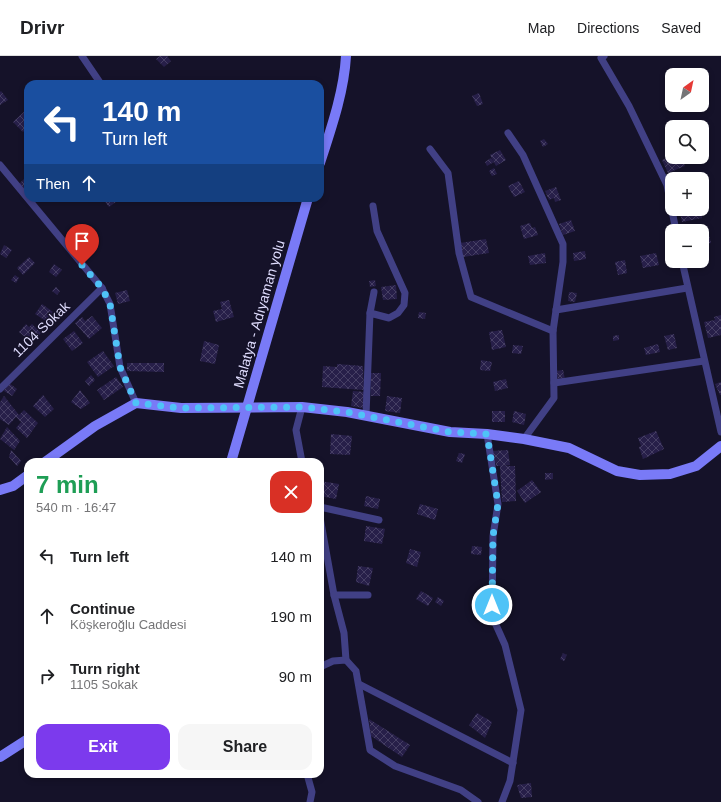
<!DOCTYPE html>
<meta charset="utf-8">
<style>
:root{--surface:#fff;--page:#f6f6f6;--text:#202124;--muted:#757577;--line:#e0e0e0;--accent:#7c3aed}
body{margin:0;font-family:Arial,sans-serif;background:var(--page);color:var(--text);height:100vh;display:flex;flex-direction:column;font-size:15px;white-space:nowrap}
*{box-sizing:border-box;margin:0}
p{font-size:13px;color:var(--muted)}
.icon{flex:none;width:22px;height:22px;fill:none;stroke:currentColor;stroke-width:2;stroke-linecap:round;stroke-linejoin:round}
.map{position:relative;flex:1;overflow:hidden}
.sheet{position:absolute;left:24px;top:402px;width:300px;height:320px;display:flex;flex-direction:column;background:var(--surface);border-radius:12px;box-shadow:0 2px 6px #0003}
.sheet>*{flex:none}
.guide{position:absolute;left:24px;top:24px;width:300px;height:122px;border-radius:12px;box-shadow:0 2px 6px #0003;background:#1a4fa0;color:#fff;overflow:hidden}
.needle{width:26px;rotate:33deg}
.controls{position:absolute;left:665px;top:12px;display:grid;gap:8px}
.controls a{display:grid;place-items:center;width:44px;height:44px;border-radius:8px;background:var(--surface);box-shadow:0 2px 6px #0003;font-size:20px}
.pin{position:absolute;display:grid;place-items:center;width:34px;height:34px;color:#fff;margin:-41px -17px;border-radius:50% 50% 50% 0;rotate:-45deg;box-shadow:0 0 4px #0007}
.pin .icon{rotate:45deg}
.me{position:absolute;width:44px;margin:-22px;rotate:0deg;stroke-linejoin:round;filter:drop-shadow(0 0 3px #0008)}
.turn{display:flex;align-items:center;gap:14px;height:84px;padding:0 12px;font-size:18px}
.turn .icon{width:52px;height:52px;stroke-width:2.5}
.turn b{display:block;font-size:28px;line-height:34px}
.then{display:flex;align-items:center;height:38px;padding:0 12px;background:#0003;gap:8px;font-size:15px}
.round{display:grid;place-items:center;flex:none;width:42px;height:42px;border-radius:12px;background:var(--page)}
.headline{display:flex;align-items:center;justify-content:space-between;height:68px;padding:0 12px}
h1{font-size:24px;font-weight:800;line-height:30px;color:#1e9e55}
.action{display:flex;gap:8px;margin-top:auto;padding:8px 12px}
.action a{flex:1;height:46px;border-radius:12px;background:var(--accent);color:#fff;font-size:16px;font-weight:800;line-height:46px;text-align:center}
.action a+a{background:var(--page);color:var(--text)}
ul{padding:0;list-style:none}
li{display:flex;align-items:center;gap:12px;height:60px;padding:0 12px}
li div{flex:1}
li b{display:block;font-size:15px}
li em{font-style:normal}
header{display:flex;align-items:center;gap:24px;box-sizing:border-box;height:56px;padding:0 20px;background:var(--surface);border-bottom:1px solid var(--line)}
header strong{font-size:19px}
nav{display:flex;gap:22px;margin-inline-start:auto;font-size:14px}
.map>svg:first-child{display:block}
.building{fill:url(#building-cross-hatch)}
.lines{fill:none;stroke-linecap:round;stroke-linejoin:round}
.street{stroke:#414085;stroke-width:7}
.secondary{stroke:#797af7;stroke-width:10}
.route{stroke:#4fc3f7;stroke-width:7;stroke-dasharray:0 12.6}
.labels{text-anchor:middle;stroke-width:3;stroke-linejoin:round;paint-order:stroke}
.street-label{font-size:14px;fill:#dfdcfd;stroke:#151229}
</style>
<header>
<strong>Drivr</strong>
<nav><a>Map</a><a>Directions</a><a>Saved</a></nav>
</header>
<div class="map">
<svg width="721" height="746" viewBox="0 0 721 746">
<defs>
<pattern id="building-cross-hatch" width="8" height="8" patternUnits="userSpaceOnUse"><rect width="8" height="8" fill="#271f49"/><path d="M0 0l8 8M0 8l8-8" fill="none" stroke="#463f64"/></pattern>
</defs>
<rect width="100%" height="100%" fill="#151229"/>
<!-- building -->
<g class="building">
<path d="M 160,0 L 167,0 L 171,5 L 164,11 L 156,3 Z"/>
<path d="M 1,35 L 8,44 L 0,49 L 0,36 Z"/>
<path d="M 479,37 L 483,48 L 477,50 L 472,40 Z"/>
<path d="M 26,54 L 28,56 L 28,71 L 23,76 L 13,66 Z"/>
<path d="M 544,83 L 548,88 L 543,91 L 540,85 Z"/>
<path d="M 500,94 L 506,104 L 496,110 L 490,99 Z"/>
<path d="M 672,100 L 681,101 L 685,110 L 668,117 L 662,104 Z"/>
<path d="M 491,102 L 494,106 L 487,110 L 485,106 Z"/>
<path d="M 494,112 L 497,118 L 492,120 L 489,115 Z"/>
<path d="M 28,119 L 28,137 L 19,128 Z"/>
<path d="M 519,125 L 525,136 L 514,141 L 508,130 Z"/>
<path d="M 556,131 L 561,144 L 555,146 L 554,142 L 549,144 L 545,135 Z"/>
<path d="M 102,142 L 113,142 L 116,146 L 109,151 Z"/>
<path d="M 679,153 L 701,153 L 702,162 L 682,166 Z"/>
<path d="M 571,164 L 575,175 L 563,179 L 559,168 Z"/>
<path d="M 530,167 L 532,172 L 535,171 L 538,179 L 524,183 L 520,170 Z"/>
<path d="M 707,171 L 711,187 L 702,189 L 702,175 L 695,174 Z"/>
<path d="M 486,183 L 489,197 L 463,201 L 460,187 Z"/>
<path d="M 4,189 L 12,194 L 6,202 L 0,198 Z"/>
<path d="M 585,195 L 586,203 L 574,205 L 573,197 Z"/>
<path d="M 545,197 L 546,207 L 530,209 L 528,200 Z"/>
<path d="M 656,197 L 659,209 L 643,212 L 640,200 Z"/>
<path d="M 29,201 L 35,207 L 23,219 L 17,212 Z"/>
<path d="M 625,204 L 627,217 L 618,219 L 615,206 Z"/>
<path d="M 54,208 L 62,214 L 56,221 L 49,216 Z"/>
<path d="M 15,219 L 19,222 L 16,227 L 11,224 Z"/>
<path d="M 375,224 L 376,230 L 370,231 L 369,225 Z"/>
<path d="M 396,229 L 397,243 L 383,244 L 381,231 Z"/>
<path d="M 56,231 L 60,235 L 57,239 L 52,235 Z"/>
<path d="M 127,234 L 130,245 L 118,248 L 115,237 Z"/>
<path d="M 569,236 L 577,237 L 575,246 L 568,245 Z"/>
<path d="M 229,244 L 234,261 L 216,266 L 213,255 L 222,253 L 220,246 Z"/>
<path d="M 42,248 L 53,256 L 49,261 L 55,265 L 52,269 L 35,258 Z"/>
<path d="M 419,256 L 426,257 L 425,263 L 418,262 Z"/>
<path d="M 721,259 L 721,279 L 708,282 L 704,266 L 715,264 L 714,261 Z"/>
<path d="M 92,260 L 102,272 L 89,283 L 75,267 L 82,261 L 85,265 Z"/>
<path d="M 26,268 L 29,271 L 32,268 L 41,277 L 32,287 L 19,276 Z"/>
<path d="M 502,274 L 506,291 L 492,294 L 489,276 Z"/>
<path d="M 74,275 L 83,287 L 72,295 L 63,283 Z"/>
<path d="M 674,278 L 677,292 L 668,294 L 664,280 Z"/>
<path d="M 619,279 L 619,284 L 613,285 L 613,280 Z"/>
<path d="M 204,285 L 219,289 L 215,308 L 200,305 Z"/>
<path d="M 658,288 L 660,296 L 646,299 L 644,292 Z"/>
<path d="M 513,289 L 523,290 L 521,298 L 512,297 Z"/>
<path d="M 103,295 L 114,310 L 98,321 L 87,306 Z"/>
<path d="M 481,304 L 492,306 L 490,315 L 480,314 Z"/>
<path d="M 127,307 L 164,307 L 164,316 L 127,315 Z"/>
<path d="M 337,308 L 363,310 L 364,334 L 322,331 L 323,310 L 337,311 Z"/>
<path d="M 563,314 L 565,323 L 558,324 L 556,315 Z"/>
<path d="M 371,317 L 381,317 L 380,340 L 371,340 Z"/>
<path d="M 91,319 L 95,324 L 89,330 L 85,325 Z"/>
<path d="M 116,321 L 123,331 L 104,344 L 97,334 Z"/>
<path d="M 506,323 L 508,332 L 495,335 L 493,326 Z"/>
<path d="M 721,326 L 721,339 L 720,339 L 715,328 Z"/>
<path d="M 9,327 L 17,333 L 12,340 L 4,335 Z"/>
<path d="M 80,334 L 90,347 L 81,353 L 71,346 Z"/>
<path d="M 353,335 L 365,336 L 363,352 L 351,350 Z"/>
<path d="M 43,339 L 54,353 L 45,361 L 33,350 Z"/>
<path d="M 4,340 L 19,359 L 24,354 L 38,367 L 27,382 L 16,372 L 21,366 L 16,361 L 9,369 L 0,363 L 0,346 Z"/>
<path d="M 387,340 L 402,342 L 400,357 L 385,355 Z"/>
<rect x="492" y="355" width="13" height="11"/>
<path d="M 514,355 L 526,358 L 524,369 L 512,366 Z"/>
<path d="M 7,371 L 20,385 L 14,394 L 0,383 Z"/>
<path d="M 656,375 L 664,393 L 643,403 L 639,391 L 641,390 L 638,382 Z"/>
<path d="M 331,378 L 352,380 L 350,399 L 330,398 Z"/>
<path d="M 11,394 L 21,405 L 17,410 L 9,401 Z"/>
<path d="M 508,394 L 510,409 L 504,410 L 515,410 L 516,445 L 502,446 L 500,410 L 496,410 L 496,407 L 493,407 L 492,395 Z"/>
<path d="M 459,397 L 465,398 L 462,407 L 456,405 Z"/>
<path d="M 545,417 L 553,417 L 553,423 L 545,424 Z"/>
<path d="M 532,424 L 541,436 L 525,447 L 517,435 Z"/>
<path d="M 320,425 L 339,428 L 336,443 L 320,440 Z"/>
<path d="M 366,440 L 380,443 L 378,453 L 364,450 Z"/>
<path d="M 420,448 L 438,453 L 435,464 L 417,458 Z"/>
<path d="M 366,470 L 385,473 L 382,488 L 364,485 Z"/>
<path d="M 472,490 L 482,491 L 481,499 L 471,498 Z"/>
<path d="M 410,493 L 421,496 L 417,511 L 406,507 Z"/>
<path d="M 358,510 L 373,512 L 369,530 L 356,526 Z"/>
<path d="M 421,535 L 433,542 L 428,550 L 416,543 Z"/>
<path d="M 438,541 L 444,545 L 441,550 L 435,546 Z"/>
<path d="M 503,542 L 510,552 L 501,558 L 495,547 Z"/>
<path d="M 563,597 L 567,599 L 564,605 L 560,603 Z"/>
<path d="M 477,657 L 492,666 L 485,682 L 469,669 Z"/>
<path d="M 369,663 L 410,689 L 402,701 L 371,680 Z"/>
<path d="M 531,727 L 532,741 L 521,742 L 517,729 Z"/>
</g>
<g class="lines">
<!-- street -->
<g class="street">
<path d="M 82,0 L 101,28"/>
<path d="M 604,0 L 601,2 L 629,50 L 667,129 L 676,175"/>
<path d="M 508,77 L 523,99 L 563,188 L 563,206 L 553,275 L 554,342 L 524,383"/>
<path d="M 430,93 L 448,117 L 459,197 L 471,241 L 553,275"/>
<path d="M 0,109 L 102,232 L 110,248 L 120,311 L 136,347"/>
<path d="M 682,205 L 721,376"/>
<path d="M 556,254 L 687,232"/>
<path d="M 370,257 L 374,236"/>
<path d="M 554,327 L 704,305"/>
<path d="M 0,333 L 102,232"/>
<path d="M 302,351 L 296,374 L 302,406"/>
<path d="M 366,359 L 370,257 L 389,262 L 398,257 L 404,249 L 405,237 L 377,175 L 373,150"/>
<path d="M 487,378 L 498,448 L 493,480 L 492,560 L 505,589 L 521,654 L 510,725 L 502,746"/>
<path d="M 320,451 L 379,464"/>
<path d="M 320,461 L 334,539 L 344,577 L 346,604"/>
<path d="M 334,539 L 368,539"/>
<path d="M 320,611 L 333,605 L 346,604 L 356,615 L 370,694 L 395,710 L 461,734 L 478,746"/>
<path d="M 359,628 L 513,707"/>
<path d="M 307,718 L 312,736 L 310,746"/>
</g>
<!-- secondary -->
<g class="secondary">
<path d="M 320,107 C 331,73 344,36 346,0"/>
<path d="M 45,406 L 95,370 L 136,347 L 181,352 L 302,351 L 347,356 L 450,376 L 487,378 L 524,383 L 569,392 L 617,415 L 640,419 L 670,418 L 696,410 L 721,390"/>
<path d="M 231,406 L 308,142"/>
<path d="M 0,434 L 13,430 L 28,419"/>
<path d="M 0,701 L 28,683"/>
</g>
</g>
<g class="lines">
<!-- route -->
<path class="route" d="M 82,209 L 102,232 L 110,248 L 120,311 L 136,347 L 181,352 L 302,351 L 346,356 L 450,376 L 487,378 L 498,448 L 493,480 L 492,549"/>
</g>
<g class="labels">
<!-- street labels -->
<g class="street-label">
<text transform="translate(259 258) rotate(-74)" y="5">Malatya - Adıyaman yolu</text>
<text transform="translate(41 273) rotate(-44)" y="5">1104 Sokak</text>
</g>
</g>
</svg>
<div class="controls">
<a><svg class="needle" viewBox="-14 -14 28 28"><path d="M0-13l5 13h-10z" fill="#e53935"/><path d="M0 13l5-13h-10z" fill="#757577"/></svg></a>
<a><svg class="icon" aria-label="search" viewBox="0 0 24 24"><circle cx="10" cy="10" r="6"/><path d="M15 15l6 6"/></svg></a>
<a>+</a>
<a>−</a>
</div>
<div class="pin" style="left:82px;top:209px;background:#d93025"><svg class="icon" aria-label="arrive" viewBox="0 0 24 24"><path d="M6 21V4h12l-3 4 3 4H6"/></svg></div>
<svg class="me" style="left:492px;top:549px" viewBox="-20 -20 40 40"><circle r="17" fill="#4fc3f7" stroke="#fff" stroke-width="3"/><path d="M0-11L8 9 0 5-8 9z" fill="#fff"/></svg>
<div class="guide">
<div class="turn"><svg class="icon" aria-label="left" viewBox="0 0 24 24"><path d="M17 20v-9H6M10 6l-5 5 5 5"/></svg><div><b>140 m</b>Turn left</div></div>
<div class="then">Then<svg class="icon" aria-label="ahead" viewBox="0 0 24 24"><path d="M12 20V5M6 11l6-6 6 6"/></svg></div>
</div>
<section class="sheet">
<div class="headline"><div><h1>7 min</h1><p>540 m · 16:47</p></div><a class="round" style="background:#d93025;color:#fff"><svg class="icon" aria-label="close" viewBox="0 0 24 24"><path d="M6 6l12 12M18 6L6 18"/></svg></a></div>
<ul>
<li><svg class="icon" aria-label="left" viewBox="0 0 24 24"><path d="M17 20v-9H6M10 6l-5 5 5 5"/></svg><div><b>Turn left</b></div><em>140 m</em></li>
<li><svg class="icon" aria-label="ahead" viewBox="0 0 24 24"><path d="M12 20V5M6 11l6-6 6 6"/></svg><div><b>Continue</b><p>Köşkeroğlu Caddesi</p></div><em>190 m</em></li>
<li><svg class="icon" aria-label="right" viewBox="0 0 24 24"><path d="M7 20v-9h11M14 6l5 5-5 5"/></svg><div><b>Turn right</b><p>1105 Sokak</p></div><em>90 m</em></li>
</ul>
<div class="action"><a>Exit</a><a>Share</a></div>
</section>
</div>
